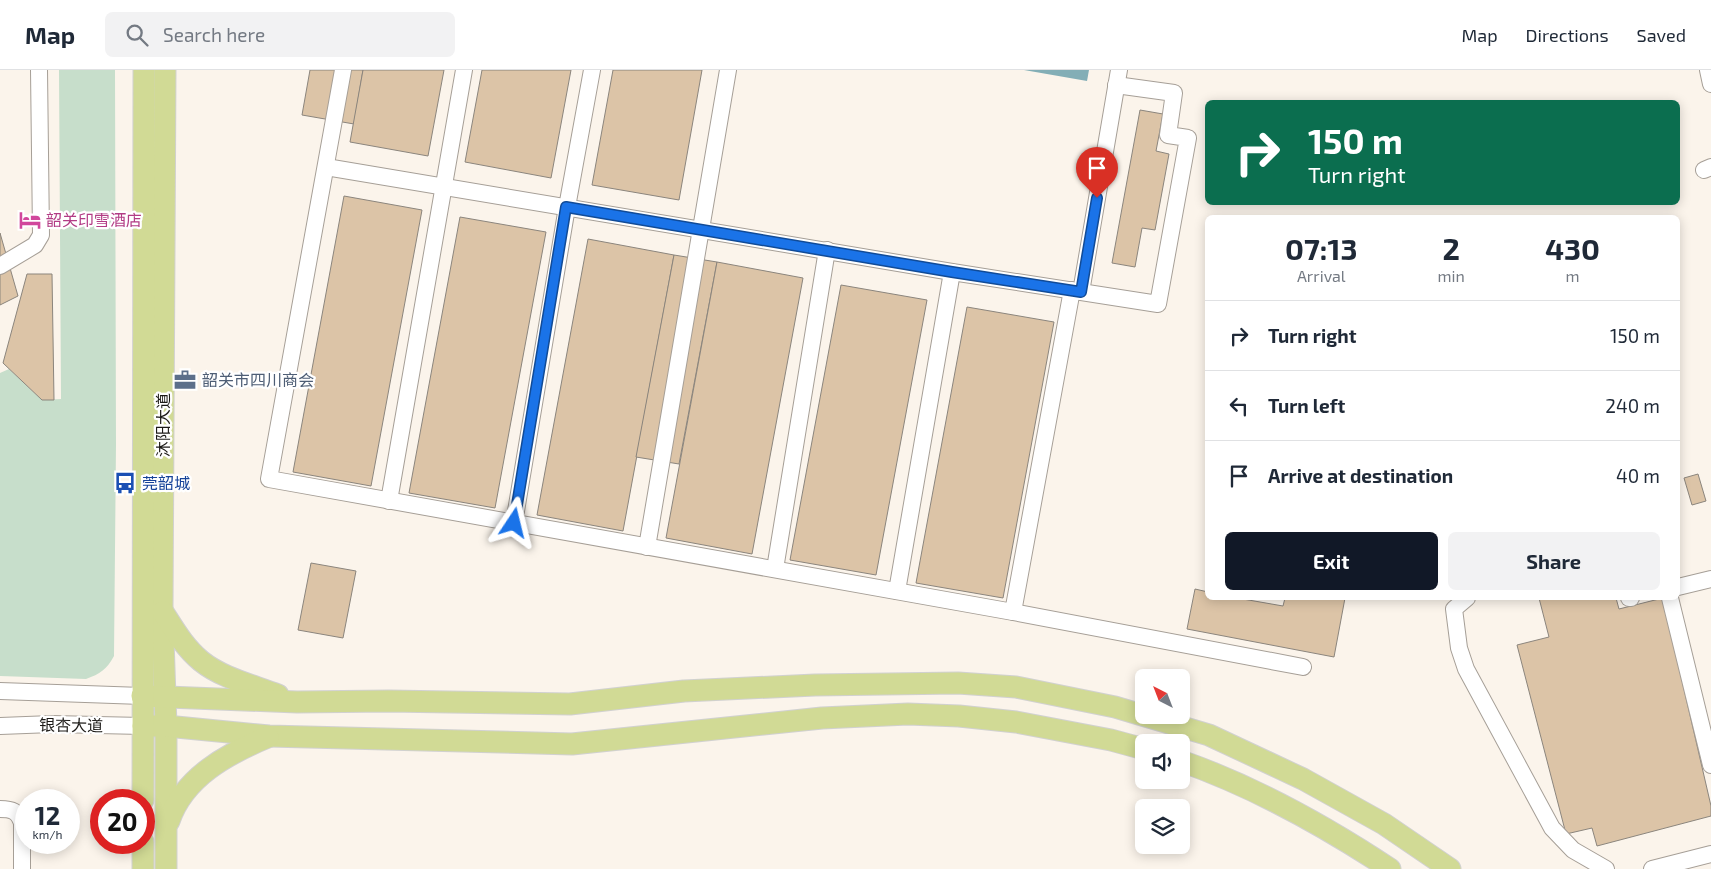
<!DOCTYPE html>
<meta charset="utf-8">
<style>
:root{--surface:#fff;--page:#f2f2f3;--text:#1f2937;--muted:#747a83;--line:#e0e1e3;--accent:#111827}
body{margin:0;font-family:"Exo 2","Noto Sans SC",sans-serif;background:var(--page);color:var(--text);height:100vh;display:flex;flex-direction:column;font-size:19px;white-space:nowrap}
*{box-sizing:border-box;margin:0}
p{font-size:16px;color:var(--muted)}
.icon{flex:none;width:28px;height:28px;fill:none;stroke:currentColor;stroke-width:2;stroke-linecap:round;stroke-linejoin:round}
.map{position:relative;flex:1;overflow:hidden}
.drawer{position:absolute;left:1205px;top:145px;width:475px;height:385px;display:flex;flex-direction:column;background:var(--surface);border-radius:8px;box-shadow:0 2px 12px #0003}
.drawer>*{flex:none}
.banner{position:absolute;left:1205px;top:30px;width:475px;height:105px;border-radius:8px;box-shadow:0 2px 12px #0003;background:#0b6e4f;color:#fff;overflow:hidden}
.needle{width:32px;rotate:318deg}
.fabs{position:absolute;left:1135px;top:599px;display:grid;gap:10px}
.fabs a{display:grid;place-items:center;width:55px;height:55px;border-radius:8px;background:var(--surface);box-shadow:0 2px 12px #0003;font-size:25px}
.speed{position:absolute;left:15px;top:719px;display:flex;gap:10px;font-size:25px;font-weight:700;text-align:center}
.speed>*{display:grid;place-content:center;width:65px;height:65px;border-radius:50%;background:var(--surface);box-shadow:0 2px 12px #0003;line-height:1}
.speed small{font-size:12px;font-weight:400}
.speed .limit{border:8px solid #d22;background:#fff;color:#111}
.pin{position:absolute;display:grid;place-items:center;width:42px;height:42px;color:#fff;margin:-51px -21px;border-radius:50% 50% 50% 0;rotate:-45deg;box-shadow:0 0 5px #0007}
.pin .icon{rotate:45deg}
.me{position:absolute;width:55px;margin:-28px;rotate:10deg;stroke-linejoin:round;filter:drop-shadow(0 0 4px #0008)}
.turn{display:flex;align-items:center;gap:18px;height:105px;padding:0 20px;font-size:22px}
.turn .icon{width:65px;height:65px;stroke-width:2.5}
.turn b{display:block;font-size:35px;line-height:42px}
.eta{display:flex;justify-content:space-evenly;align-items:center;height:85px;text-align:center}
.eta b{font-size:30px;font-weight:700;line-height:35px}
.button{display:flex;gap:10px;margin-top:auto;padding:10px 20px}
.button a{flex:1;height:58px;border-radius:8px;background:var(--accent);color:#fff;font-size:20px;font-weight:700;line-height:58px;text-align:center}
.button a+a{background:var(--page);color:var(--text)}
ul{padding:0;list-style:none}
li{display:flex;align-items:center;gap:15px;height:70px;padding:0 20px;border-top:1px solid var(--line)}
li div{flex:1}
li b{display:block;font-size:19px}
li em{font-style:normal}
header{display:flex;align-items:center;gap:30px;box-sizing:border-box;height:70px;padding:0 25px;background:var(--surface);border-bottom:1px solid var(--line)}
header strong{font-size:24px}
nav{display:flex;gap:28px;margin-inline-start:auto;font-size:18px}
.search{width:350px;height:45px;background:var(--page);display:flex;align-items:center;gap:12px;box-sizing:border-box;padding:0 18px;border-radius:8px;color:var(--muted);font-size:19px}
.map>svg:first-child{display:block}
.green{fill:#c7decb}
.water{fill:#83aeb6}
.building{fill:#dcc4a7;stroke:#8b857d}
.lines{fill:none;stroke-linecap:round;stroke-linejoin:round}
.minor-casing{stroke:#a69f97;stroke-width:18}
.major-casing{stroke:#d1d1d0;stroke-width:23}
.minor{stroke:#fff;stroke-width:16}
.major{stroke:#d1da95;stroke-width:21}
.route-casing{stroke:#114b97;stroke-width:12}
.route{stroke:#1a73e8;stroke-width:9}
.labels{text-anchor:middle;stroke-width:4.5;stroke-linejoin:round;paint-order:stroke}
.hotel-label{font-size:16px;fill:#b23c85;stroke:#fff;text-anchor:start}
.service-label{font-size:16px;fill:#4e5e75;stroke:#fff;text-anchor:start}
.street-label{font-size:16px;fill:#1b1916;stroke:#fff}
.transit-label{font-size:16px;fill:#164399;stroke:#fff;text-anchor:start}
</style>
<header>
<strong>Map</strong>
<div class="search"><svg class="icon" aria-label="search" viewBox="0 0 24 24"><circle cx="10" cy="10" r="6"/><path d="M15 15l6 6"/></svg>Search here</div>
<nav><a>Map</a><a>Directions</a><a>Saved</a></nav>
</header>
<div class="map">
<svg width="1711" height="799" viewBox="0 0 1711 799">
<rect width="100%" height="100%" fill="#fbf4eb"/>
<!-- green -->
<path class="green" d="M 59,0 L 115,0 L 116,374 L 114,586 C 107,599 100,604 86,609 L 0,606 L 0,303 L 9,299 L 42,330 L 61,329 Z"/>
<!-- water -->
<path class="water" d="M 1024,0 L 1089,0 L 1087,11 Z"/>
<!-- building -->
<g class="building">
<path d="M 310,0 L 363,0 L 354,54 L 302,45 Z"/>
<path d="M 363,0 L 444,0 L 428,86 L 350,72 Z"/>
<path d="M 482,0 L 571,0 L 551,108 L 465,92 Z"/>
<path d="M 613,0 L 702,0 L 679,130 L 592,115 Z"/>
<path d="M 1140,40 L 1163,44 L 1156,81 L 1169,84 L 1155,160 L 1142,158 L 1135,197 L 1112,193 Z"/>
<path d="M 344,126 L 422,140 L 371,416 L 293,402 Z"/>
<path d="M 460,147 L 546,162 L 495,438 L 409,423 Z"/>
<path d="M 0,163 L 18,226 L 0,235 Z"/>
<path d="M 588,169 L 674,185 L 623,461 L 537,445 Z"/>
<path d="M 674,185 L 717,192 L 679,394 L 636,387 Z"/>
<path d="M 717,192 L 803,208 L 752,484 L 666,468 Z"/>
<path d="M 27,204 L 52,204 L 54,330 L 42,330 L 3,293 Z"/>
<path d="M 841,215 L 927,230 L 876,505 L 790,490 Z"/>
<path d="M 967,237 L 1054,252 L 1003,528 L 916,513 Z"/>
<path d="M 1698,404 L 1706,431 L 1692,435 L 1684,408 Z"/>
<path d="M 311,493 L 356,501 L 343,568 L 298,560 Z"/>
<path d="M 1195,519 L 1208,522 L 1208,528 L 1237,528 L 1283,536 L 1285,528 L 1345,528 L 1334,587 L 1187,559 Z"/>
<path d="M 1539,528 L 1616,528 L 1619,539 L 1663,528 L 1711,736 L 1711,746 L 1597,776 L 1592,758 L 1566,764 L 1517,575 L 1549,567 Z"/>
</g>
<g class="lines">
<!-- minor casing -->
<g class="minor-casing">
<g id="minor">
<path d="M 343,0 L 269,409 L 1013,542 L 1072,220"/>
<path d="M 1708,0 L 1711,14"/>
<path d="M 326,97 L 952,202 L 1158,234 L 1188,68 L 1168,65 L 1174,23 L 1116,15"/>
<path d="M 1704,100 L 1711,97"/>
<path d="M 0,196 L 35,175 L 41,165 L 39,0"/>
<path d="M 1081,222 L 1119,0"/>
<path d="M 389,431 L 464,0"/>
<path d="M 514,453 L 567,137 L 592,0"/>
<path d="M 647,477 L 728,0"/>
<path d="M 775,499 L 827,180"/>
<path d="M 1678,517 L 1711,509"/>
<path d="M 897,521 L 952,202"/>
<path d="M 1467,528 L 1454,539 L 1459,578 L 1466,599 L 1552,758 L 1573,780 L 1606,799"/>
<path d="M 1629,528 L 1631,528"/>
<path d="M 1670,528 L 1711,695"/>
<path d="M 1013,542 L 1303,597"/>
<path d="M 0,621 L 142,626"/>
<path d="M 0,656 L 52,654 L 143,656"/>
<path d="M 0,739 C 12,739 18,741 22,753 L 22,799"/>
<path d="M 1652,799 L 1711,784"/>
</g>
</g>
<!-- major casing -->
<g class="major-casing">
<g id="major">
<path d="M 165,0 L 162,541 L 166,656 L 166,799"/>
<path d="M 163,542 C 174,559 184,577 201,591 C 222,608 252,615 278,625"/>
<path d="M 142,626 L 297,632 L 389,631 L 570,634 L 684,621 L 815,615 L 958,613 L 1016,617 L 1115,637 L 1209,665 L 1303,709 L 1384,754 L 1450,799"/>
<path d="M 143,656 L 166,656 L 269,666 L 572,674 L 822,648 L 908,644 L 959,646 L 1016,652 L 1111,670 L 1144,679"/>
<path d="M 1181,691 C 1255,717 1325,756 1390,799"/>
<path d="M 143,730 L 144,0"/>
<path d="M 169,751 C 184,707 227,684 268,667"/>
<path d="M 143,772 L 143,799"/>
</g>
</g>
<!-- minor -->
<use href="#minor" class="minor"/>
<!-- major -->
<use href="#major" class="major"/>
</g>
<g class="lines">
<!-- route casing -->
<g class="route-casing">
<path id="route" d="M 514,453 L 566,137 L 952,202 L 1081,222 L 1097,128"/>
</g>
<!-- route -->
<use href="#route" class="route"/>
</g>
<!-- icons -->
<defs>
<g id="hotel-bare" transform="scale(1.725)"><path d="M-6-4.5h1.5V1H6V5H4.5V3h-9V5H-6ZM-4 0a1.8 1.8 0 1 1 3.6 0ZM.5 0V-2.5h3Q6-2.5 6 0Z" fill="#d1479c" stroke="#fff" stroke-width="2.5" paint-order="stroke"/></g>
<g id="office-bare" transform="scale(1.725)"><path d="M-6-3h4V-5.5h4V-3h4V5H-6ZM-1-4.5V-3h2v-1.5ZM-6 0V1H6V0Z" fill="#5c6f8a" stroke="#fff" stroke-width="2.5" paint-order="stroke"/></g>
<g id="bus-bare" transform="scale(1.725)"><path d="M-5-6H5V4H4V6H2V4H-2V6H-4V4H-5ZM-3.5-4V0h7V-4ZM-3.5 1.2v1.5H-2V1.2ZM2 1.2v1.5H3.5V1.2Z" fill="#1a4fb4" stroke="#fff" stroke-width="2.5" paint-order="stroke"/></g>
</defs>
<g fill-rule="evenodd">
<use href="#hotel-bare" x="30" y="150"/>
<use href="#office-bare" x="185" y="310"/>
<use href="#bus-bare" x="125" y="413"/>
</g>
<g class="labels">
<!-- hotel labels -->
<g class="hotel-label">
<text x="46" y="156">韶关印雪酒店</text>
</g>
<!-- service labels -->
<g class="service-label">
<text x="202" y="316">韶关市四川商会</text>
</g>
<!-- street labels -->
<g class="street-label">
<text transform="translate(163 355) rotate(-90)" y="6">沐阳大道</text>
<text transform="translate(71 655) rotate(1)" y="6">银杏大道</text>
</g>
<!-- transit labels -->
<g class="transit-label">
<text x="142" y="419">莞韶城</text>
</g>
</g>
</svg>
<div class="fabs">
<a><svg class="needle" viewBox="-14 -14 28 28"><path d="M0-13l5 13h-10z" fill="#e53935"/><path d="M0 13l5-13h-10z" fill="#747a83"/></svg></a>
<a><svg class="icon" aria-label="sound" viewBox="0 0 24 24"><path d="M4 9h4l5-4v14l-5-4H4zM17 9q2 3 0 6"/></svg></a>
<a><svg class="icon" aria-label="layers" viewBox="0 0 24 24"><path d="M12 4l9 5-9 5-9-5zM3 14l9 5 9-5"/></svg></a>
</div>
<div class="speed"><div>12<small>km/h</small></div><div class="limit">20</div></div>
<div class="pin" style="left:1097px;top:128px;background:#d93025"><svg class="icon" aria-label="arrive" viewBox="0 0 24 24"><path d="M6 21V4h12l-3 4 3 4H6"/></svg></div>
<svg class="me" style="left:514px;top:453px" viewBox="-20 -20 40 40"><path d="M0-17L14 15 0 8-14 15z" fill="#1a73e8" stroke="#fff" stroke-width="4"/></svg>
<div class="banner">
<div class="turn"><svg class="icon" aria-label="right" viewBox="0 0 24 24"><path d="M7 20v-9h11M14 6l5 5-5 5"/></svg><div><b>150 m</b>Turn right</div></div>
</div>
<section class="drawer">
<div class="eta">
<div><b>07:13</b><p>Arrival</p></div>
<div><b>2</b><p>min</p></div>
<div><b>430</b><p>m</p></div>
</div>
<ul>
<li><svg class="icon" aria-label="right" viewBox="0 0 24 24"><path d="M7 20v-9h11M14 6l5 5-5 5"/></svg><div><b>Turn right</b></div><em>150 m</em></li>
<li><svg class="icon" aria-label="left" viewBox="0 0 24 24"><path d="M17 20v-9H6M10 6l-5 5 5 5"/></svg><div><b>Turn left</b></div><em>240 m</em></li>
<li><svg class="icon" aria-label="arrive" viewBox="0 0 24 24"><path d="M6 21V4h12l-3 4 3 4H6"/></svg><div><b>Arrive at destination</b></div><em>40 m</em></li>
</ul>
<div class="button"><a>Exit</a><a>Share</a></div>
</section>
</div>
